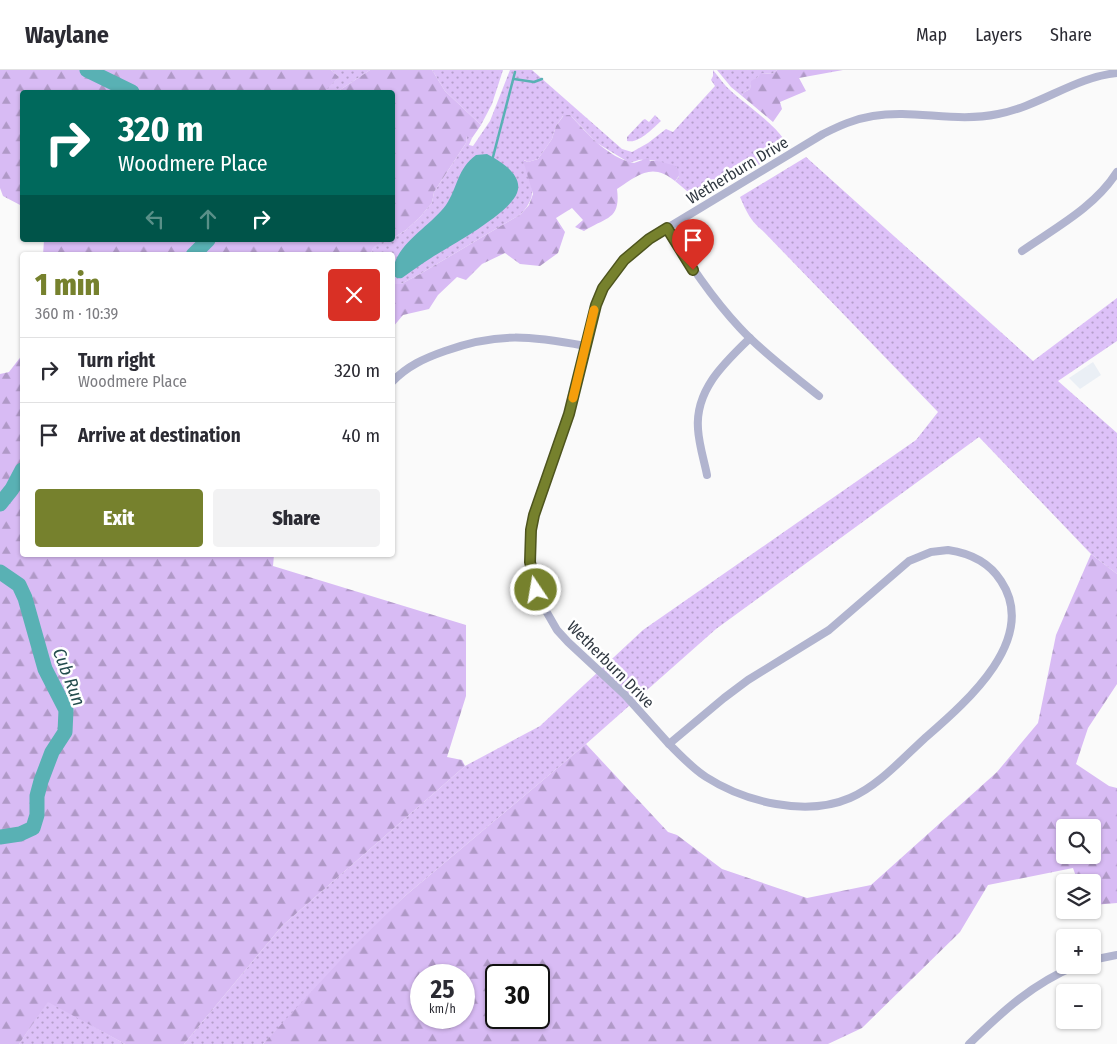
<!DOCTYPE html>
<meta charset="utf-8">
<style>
:root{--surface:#fff;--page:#f2f2f3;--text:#2b2b33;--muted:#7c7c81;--line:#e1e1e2;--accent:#76812d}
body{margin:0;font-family:"Fira Sans Condensed",sans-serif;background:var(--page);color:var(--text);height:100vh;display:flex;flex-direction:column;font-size:19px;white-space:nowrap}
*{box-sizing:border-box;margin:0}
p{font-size:16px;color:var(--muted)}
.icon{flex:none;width:28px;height:28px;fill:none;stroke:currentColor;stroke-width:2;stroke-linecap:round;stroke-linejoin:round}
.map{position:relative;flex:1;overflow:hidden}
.drawer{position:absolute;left:20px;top:182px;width:375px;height:305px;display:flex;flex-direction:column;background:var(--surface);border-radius:5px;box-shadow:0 1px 4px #0004}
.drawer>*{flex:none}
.guide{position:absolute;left:20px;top:20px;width:375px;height:152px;border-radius:5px;box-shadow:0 1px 4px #0004;background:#00695c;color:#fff;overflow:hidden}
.tools{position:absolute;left:1056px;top:749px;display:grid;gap:10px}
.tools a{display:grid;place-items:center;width:45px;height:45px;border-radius:5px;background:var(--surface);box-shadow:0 1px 4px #0004;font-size:25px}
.speed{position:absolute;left:410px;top:894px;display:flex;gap:10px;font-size:25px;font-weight:700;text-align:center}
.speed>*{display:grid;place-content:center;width:65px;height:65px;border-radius:50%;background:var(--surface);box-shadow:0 1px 4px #0004;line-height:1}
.speed small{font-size:12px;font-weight:400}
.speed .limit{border:2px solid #111;border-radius:8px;background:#fff;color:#111}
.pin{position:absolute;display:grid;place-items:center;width:42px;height:42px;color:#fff;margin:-51px -21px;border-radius:50% 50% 50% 0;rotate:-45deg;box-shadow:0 0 5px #0007}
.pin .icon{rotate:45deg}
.me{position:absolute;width:55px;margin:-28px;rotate:348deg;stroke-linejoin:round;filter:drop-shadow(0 0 4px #0008)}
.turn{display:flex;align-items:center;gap:18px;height:105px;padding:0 15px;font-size:22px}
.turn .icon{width:65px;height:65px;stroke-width:2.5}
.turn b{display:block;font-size:35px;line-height:42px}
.lanes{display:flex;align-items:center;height:48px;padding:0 15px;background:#0003;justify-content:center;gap:25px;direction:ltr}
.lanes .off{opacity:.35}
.round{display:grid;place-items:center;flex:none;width:52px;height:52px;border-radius:5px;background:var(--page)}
.summary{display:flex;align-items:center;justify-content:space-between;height:85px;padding:0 15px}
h1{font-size:30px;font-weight:800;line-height:38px;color:var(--accent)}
.action{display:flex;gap:10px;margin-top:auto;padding:10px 15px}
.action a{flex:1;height:58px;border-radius:5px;background:var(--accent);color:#fff;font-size:20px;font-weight:800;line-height:58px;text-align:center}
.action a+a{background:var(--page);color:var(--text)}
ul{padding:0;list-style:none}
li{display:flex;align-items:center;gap:15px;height:65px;padding:0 15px;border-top:1px solid var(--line)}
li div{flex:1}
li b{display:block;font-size:19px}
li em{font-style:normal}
header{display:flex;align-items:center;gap:30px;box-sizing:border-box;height:70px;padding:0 25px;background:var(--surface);border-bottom:1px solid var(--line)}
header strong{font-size:24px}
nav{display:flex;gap:28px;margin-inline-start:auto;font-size:18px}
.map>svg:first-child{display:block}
.built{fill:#eaeff5}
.grass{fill:url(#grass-dots)}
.forest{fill:url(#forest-firs);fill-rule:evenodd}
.water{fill:#59b1b4}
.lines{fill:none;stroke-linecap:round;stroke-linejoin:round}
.stream{stroke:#59b1b4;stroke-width:2.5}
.river{stroke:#59b1b4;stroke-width:15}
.street{stroke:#b1b4cf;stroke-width:8}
.route-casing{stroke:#4d541d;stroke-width:12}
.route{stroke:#76812d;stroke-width:9}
.slow{stroke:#f59e0b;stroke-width:9}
.labels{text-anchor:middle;stroke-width:5;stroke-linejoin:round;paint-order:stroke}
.street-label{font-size:16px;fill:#313942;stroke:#fff}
.water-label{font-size:18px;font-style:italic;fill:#244d4e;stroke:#fff}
</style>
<header>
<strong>Waylane</strong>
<nav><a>Map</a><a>Layers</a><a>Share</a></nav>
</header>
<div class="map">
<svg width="1117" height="974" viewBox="0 0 1117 974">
<defs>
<pattern id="grass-dots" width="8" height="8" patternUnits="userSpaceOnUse" patternTransform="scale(1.25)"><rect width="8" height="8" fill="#ddc1f8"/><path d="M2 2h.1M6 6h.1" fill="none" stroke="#b49eca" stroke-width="1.8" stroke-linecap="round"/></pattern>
<pattern id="forest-firs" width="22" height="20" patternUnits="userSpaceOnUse" patternTransform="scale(1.25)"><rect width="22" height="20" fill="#d8bbf4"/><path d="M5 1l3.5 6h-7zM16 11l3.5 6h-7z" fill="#b099c7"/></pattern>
</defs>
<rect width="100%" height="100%" fill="#fafafa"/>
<!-- built -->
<path class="built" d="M 1093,292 L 1101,305 L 1080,319 L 1069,308 Z"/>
<!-- grass -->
<g class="grass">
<path d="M 331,0 L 370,0 L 337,22 L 323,22 L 339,7 Z"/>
<path d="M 432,0 L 503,0 L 492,34 L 481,55 L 445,21 Z"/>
<path d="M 510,0 L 532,0 L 622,79 L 632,82 L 648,73 L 666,59 L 673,62 L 715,16 L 711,10 L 713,6 L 713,0 C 719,7 724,15 731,21 C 742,32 788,63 787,78 L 699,131 L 675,111 L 679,107 C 666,94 662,90 643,90 C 638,89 634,93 628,92 L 597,73 L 570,45 L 563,46 L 556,56 L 552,69 L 538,89 L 528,92 L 524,90 C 529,114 541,122 521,144 L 420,204 L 401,214 L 393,214 L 392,185 L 371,185 C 371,175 383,170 392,170 L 393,168 L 406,160 L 420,147 L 432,133 L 434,122 L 466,73 L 467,65 L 472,68 L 469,75 L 473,76 L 490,51 Z"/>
<path d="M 717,0 L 777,0 L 772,4 L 763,3 C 761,4 760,6 758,7 C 752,13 752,9 750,19 L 743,23 L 742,26 L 731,17 Z"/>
<path d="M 655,45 L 661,51 C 653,58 639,74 627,71 L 627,67 L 643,50 L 645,49 L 649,52 Z"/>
<path d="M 806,87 L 1033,291 L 1117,228 L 1117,271 L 1058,311 L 1117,363 L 1117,504 L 1091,484 L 979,367 L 716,559 L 586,674 L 405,826 L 263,974 L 184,974 L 282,856 L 465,696 L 540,656 L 643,560 L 916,370 L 938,342 L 763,161 C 751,152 746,141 740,127 Z"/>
<path d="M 48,931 L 125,974 L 19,974 Z"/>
</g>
<!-- forest -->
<g class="forest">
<path d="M 0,0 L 331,0 L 339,7 L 324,22 L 22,22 L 22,136 L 3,126 L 0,118 Z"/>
<path d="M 370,0 L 432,0 L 445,21 L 481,55 L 472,68 L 467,66 L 466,73 L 434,122 L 432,133 L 420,147 L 406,160 L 393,168 L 392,22 L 337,22 Z"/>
<path d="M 777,0 L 843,0 L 799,8 L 806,21 L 780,32 L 782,39 L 773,52 L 742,26 L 743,23 L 750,19 L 751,11 L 758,7 L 761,3 L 772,4 Z"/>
<path d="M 564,45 L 570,45 C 587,63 608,88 634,93 L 648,88 L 650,91 L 658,91 L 676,96 C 680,102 680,106 675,111 C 652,92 638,105 617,119 C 621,150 606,147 584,161 L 575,157 L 583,150 L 572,138 L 556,148 L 565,162 L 558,183 L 540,196 L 520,194 L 505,183 L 482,194 L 466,210 L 457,207 L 438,225 L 429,239 L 403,245 L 393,257 L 393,214 L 401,214 L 420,204 L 521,144 L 529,135 L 533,124 L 523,90 L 528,92 L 538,89 L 552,69 L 556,56 Z"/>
<path d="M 44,170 L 388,170 C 380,173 371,176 371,185 L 43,185 Z"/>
<path d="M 22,285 L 22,485 L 274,485 L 273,496 L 466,555 L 466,626 L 447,687 L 462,690 L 465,696 L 282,856 L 184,974 L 125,974 L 48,932 L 19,974 L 0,974 L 0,304 L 9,302 Z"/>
<path d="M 1091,484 L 1117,504 L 1117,614 L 1088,658 L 1076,694 L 1109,716 L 1117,718 L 1117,833 L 1093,835 L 1092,812 L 1078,812 L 1073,798 L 988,815 L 960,862 L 862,958 L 828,974 L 263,974 L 349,881 L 405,826 L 586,674 L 668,762 L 677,765 L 722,799 L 807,828 L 871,815 L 997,702 L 1038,653 L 1056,565 ZM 1065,758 L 1092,758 L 1092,785 L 1065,785 ZM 421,905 L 464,905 L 464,948 L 421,948 ZM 496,905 L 539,905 L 539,948 L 496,948 Z"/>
</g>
<!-- water -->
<path class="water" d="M 487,84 C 500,91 524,105 517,123 C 509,144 451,175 431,188 C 421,194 412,201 402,208 C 398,209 395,208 393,204 C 392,176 431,156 446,135 C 458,117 457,99 476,85 Z"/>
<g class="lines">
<!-- stream -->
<g class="stream">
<path d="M 514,9 L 534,12 L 542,9"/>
<path d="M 493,87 L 515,2"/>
</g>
<!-- river -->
<g class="river">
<path d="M 87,0 L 132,22"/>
<path d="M 193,185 L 208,170"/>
<path d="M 0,434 L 12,419 L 22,400"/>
<path d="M 0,502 L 19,515 L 25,528 L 45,599 L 66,640 L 65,662 L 52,682 L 41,711 L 37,726 L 37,745 L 33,758 L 20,764 L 0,767"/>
</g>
<!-- street -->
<g class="street">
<path d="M 667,158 C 689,193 711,227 740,258 C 763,283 792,304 819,326"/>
<path d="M 1022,181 C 1055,158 1095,137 1117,102"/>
<path d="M 392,312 C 407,296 425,288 445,281 C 498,262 531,266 585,276"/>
<path d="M 707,405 C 704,390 699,375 698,359 C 695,320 724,293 750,268"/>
<path d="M 948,480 C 969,483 989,492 1001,511 C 1040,570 964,634 924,669 C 901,690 878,716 850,728 C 806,747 745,732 706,707 C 692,698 681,686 669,674 L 724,628 L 748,610 L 829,560 L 909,491 L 931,482 Z"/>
<path d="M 669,674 L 625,625 L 568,572 L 557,560 L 542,534 L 536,520 L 530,492 L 530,477 L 534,445 L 569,344 L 596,235 L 612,204 L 624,190 L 649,169 L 823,64 C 839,56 854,49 873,46 C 914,39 955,53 998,44 C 1040,36 1075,7 1117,3"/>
<path d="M 1092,890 L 1117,885"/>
<path d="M 969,974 C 1003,941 1032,914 1077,895"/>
</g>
</g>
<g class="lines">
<!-- route casing -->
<g class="route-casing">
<path id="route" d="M 536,520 L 530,492 L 531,460 L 534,445 L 569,344 L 596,235 L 603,218 L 624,190 L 649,169 L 667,158 L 693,200"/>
</g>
<!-- route -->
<use href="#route" class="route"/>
<!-- slow -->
<path class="slow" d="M 573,328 L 594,240"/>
</g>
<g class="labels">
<!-- street labels -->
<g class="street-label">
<text transform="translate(737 100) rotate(-31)" y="6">Wetherburn Drive</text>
<text transform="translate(611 594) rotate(45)" y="6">Wetherburn Drive</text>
</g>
<!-- water labels -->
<g class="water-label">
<text transform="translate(69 607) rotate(69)" y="6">Cub Run</text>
</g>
</g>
</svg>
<div class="tools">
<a><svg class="icon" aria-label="search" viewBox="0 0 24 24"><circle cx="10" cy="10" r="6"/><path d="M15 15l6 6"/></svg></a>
<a><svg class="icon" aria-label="layers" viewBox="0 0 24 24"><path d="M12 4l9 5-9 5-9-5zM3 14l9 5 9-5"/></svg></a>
<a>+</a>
<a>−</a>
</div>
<div class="speed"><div>25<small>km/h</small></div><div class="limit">30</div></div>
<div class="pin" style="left:693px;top:200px;background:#d93025"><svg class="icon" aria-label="arrive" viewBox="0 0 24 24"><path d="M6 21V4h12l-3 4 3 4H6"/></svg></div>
<svg class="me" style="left:536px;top:520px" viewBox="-20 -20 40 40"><circle r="17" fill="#76812d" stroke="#fff" stroke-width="3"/><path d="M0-11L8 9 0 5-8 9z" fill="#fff"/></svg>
<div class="guide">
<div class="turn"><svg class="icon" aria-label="right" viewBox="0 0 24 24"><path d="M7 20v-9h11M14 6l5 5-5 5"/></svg><div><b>320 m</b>Woodmere Place</div></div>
<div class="lanes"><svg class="icon off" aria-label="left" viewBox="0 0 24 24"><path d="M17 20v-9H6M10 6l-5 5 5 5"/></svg><svg class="icon off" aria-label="ahead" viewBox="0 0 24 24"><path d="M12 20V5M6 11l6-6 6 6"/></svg><svg class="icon" aria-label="right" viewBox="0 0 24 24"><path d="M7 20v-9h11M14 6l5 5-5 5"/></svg></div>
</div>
<section class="drawer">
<div class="summary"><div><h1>1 min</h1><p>360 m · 10:39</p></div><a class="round" style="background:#d93025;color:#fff"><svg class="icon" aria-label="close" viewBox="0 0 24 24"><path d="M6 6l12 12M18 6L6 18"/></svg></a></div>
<ul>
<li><svg class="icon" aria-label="right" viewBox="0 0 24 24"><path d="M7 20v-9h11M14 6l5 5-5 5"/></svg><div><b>Turn right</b><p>Woodmere Place</p></div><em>320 m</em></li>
<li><svg class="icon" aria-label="arrive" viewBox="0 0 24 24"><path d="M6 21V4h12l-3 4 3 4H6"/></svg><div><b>Arrive at destination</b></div><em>40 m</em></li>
</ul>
<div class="action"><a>Exit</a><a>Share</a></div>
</section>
</div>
